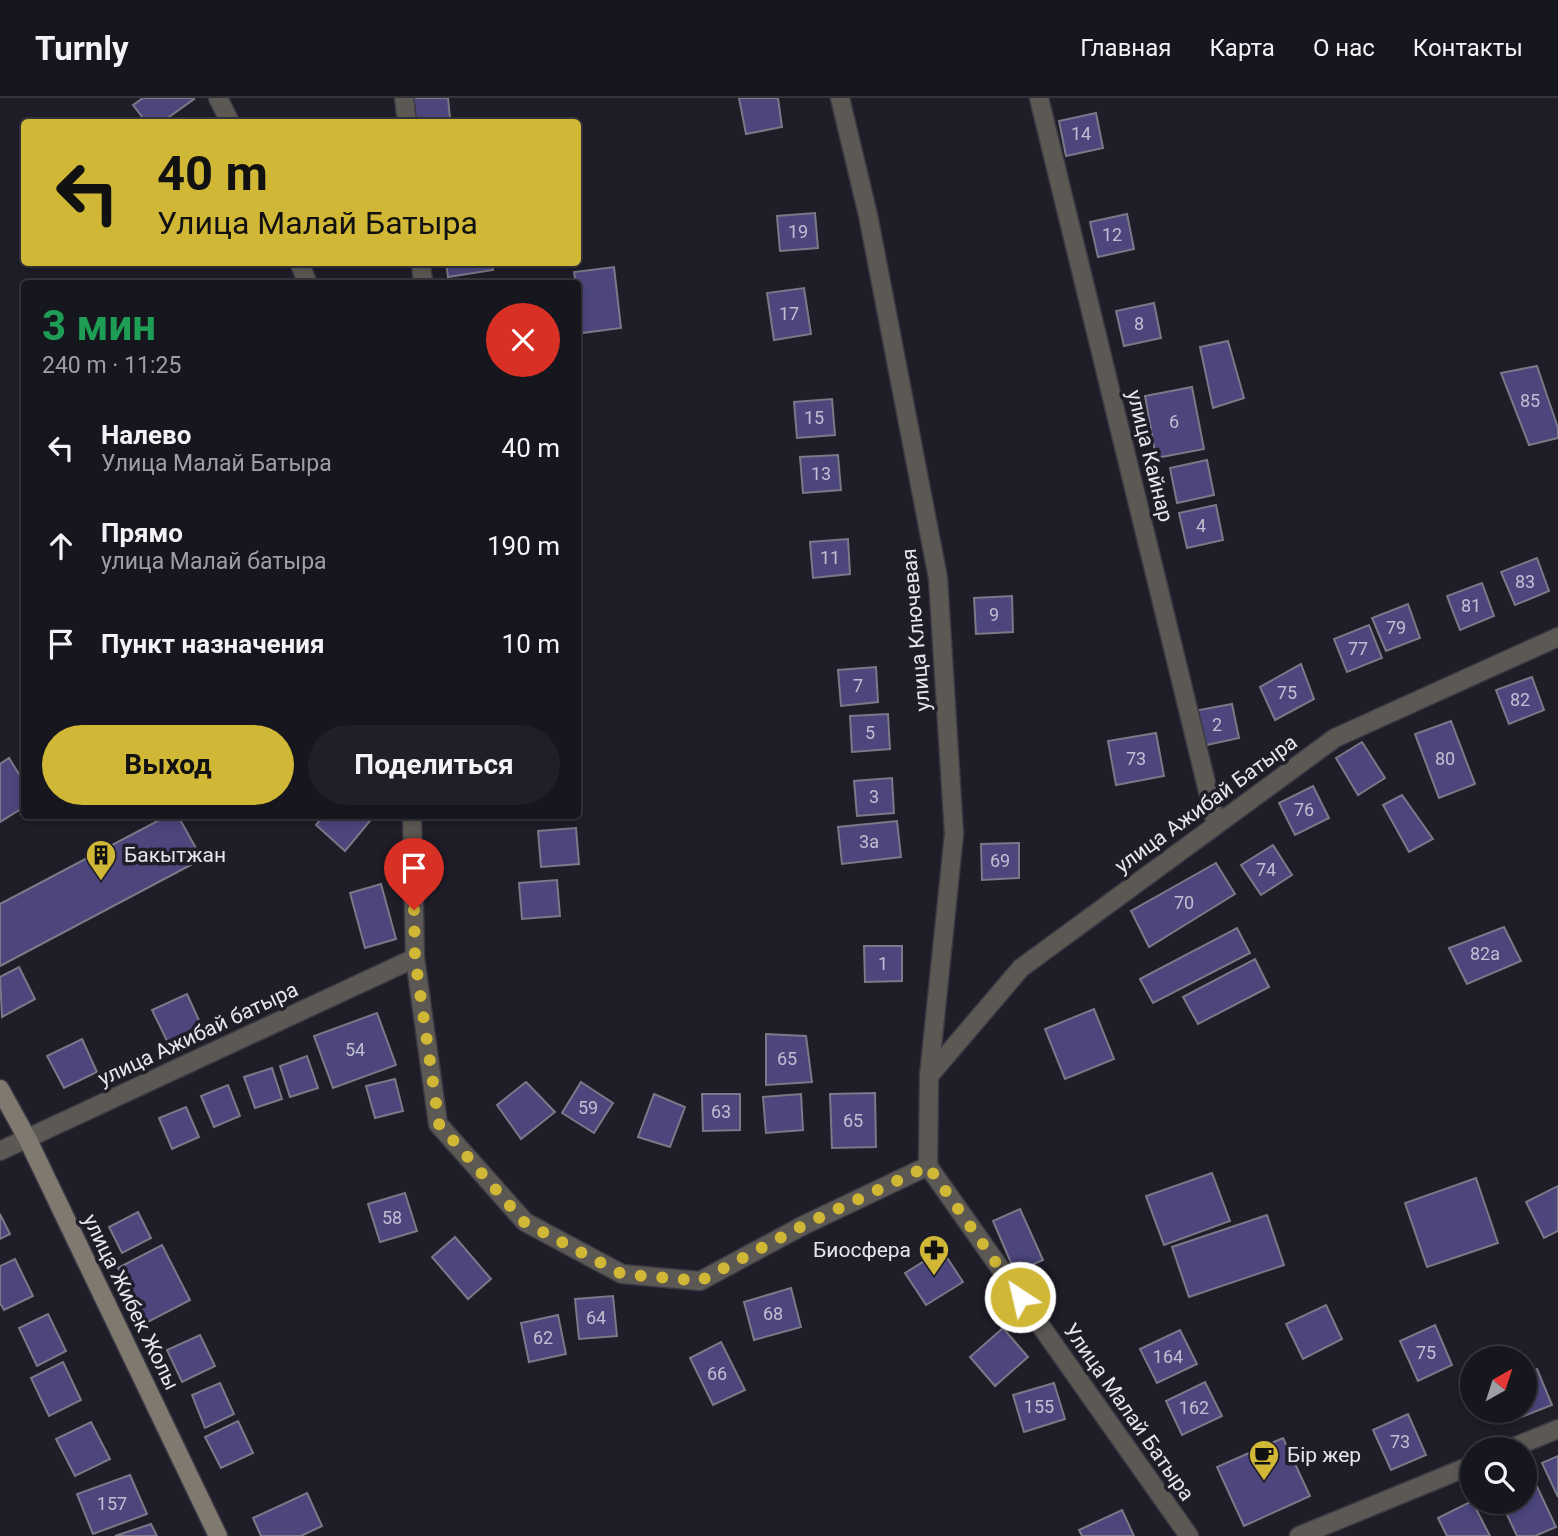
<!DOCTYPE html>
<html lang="ru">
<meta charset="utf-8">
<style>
:root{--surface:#16161e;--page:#1f1f27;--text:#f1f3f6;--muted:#9e9fa4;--line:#35353c;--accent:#d1b736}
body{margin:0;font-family:Roboto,sans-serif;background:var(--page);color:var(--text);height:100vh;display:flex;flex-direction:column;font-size:26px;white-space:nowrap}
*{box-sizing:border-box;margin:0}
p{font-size:23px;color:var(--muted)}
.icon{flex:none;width:38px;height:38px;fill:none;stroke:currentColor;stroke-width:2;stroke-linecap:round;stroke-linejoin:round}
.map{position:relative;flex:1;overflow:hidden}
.drawer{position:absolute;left:21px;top:182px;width:560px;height:539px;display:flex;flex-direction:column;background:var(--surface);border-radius:7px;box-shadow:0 4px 10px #0003,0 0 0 2px var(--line)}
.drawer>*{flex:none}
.banner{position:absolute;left:21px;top:21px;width:560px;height:147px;border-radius:7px;box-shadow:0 4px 10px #0003,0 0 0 2px var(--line);background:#d1b736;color:#111;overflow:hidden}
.needle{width:46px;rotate:39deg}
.controls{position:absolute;left:1460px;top:1248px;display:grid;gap:14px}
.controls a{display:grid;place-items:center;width:77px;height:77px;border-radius:50%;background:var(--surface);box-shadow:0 4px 10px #0003,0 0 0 2px var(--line);font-size:35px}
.pin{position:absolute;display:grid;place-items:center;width:60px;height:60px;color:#fff;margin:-72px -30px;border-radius:50% 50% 50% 0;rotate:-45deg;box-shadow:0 0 7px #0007}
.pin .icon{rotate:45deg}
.me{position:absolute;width:77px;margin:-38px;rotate:325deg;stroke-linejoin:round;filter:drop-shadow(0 0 5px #0008)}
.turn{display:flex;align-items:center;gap:24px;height:147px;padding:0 21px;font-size:32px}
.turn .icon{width:91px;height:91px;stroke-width:2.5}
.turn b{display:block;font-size:49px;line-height:60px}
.round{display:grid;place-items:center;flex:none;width:74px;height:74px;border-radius:37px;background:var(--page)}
.headline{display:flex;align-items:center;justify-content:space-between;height:119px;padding:0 21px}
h1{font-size:42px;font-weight:700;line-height:52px;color:#1e9e55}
.cta{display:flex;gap:14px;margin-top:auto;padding:14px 21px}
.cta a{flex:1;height:80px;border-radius:42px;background:var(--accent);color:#111;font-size:28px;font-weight:700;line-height:80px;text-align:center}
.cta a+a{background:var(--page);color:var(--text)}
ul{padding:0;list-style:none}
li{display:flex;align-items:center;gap:21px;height:98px;padding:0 21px}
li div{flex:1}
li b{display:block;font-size:26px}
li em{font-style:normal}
header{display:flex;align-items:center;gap:42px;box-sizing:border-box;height:98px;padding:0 35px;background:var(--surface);border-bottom:2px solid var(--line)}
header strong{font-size:33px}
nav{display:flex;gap:38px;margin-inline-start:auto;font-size:24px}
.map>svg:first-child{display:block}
.building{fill:#4c467d;stroke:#797987;stroke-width:2}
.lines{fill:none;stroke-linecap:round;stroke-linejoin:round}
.minor-casing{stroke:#3a3944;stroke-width:21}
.tertiary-casing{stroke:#3a3944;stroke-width:21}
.secondary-casing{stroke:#3a3944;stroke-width:21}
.minor{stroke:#5c5853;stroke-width:18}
.tertiary{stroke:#5c5853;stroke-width:18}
.secondary{stroke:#7f7970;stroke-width:18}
.route{stroke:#d1b736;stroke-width:12;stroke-dasharray:0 21.6}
.labels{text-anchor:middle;stroke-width:7;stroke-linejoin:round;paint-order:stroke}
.number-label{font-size:18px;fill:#c0bed2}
.street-label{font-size:21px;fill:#e7e6ee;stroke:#1e1d28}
.poi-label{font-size:21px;fill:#e7e6ee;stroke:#1e1d28;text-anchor:start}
</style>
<header>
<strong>Turnly</strong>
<nav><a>Главная</a><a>Карта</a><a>О нас</a><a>Контакты</a></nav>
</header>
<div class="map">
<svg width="1558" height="1438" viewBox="0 0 1558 1438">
<rect width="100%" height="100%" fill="#1e1d28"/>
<!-- building -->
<g class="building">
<path d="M 143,0 L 193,0 L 194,1 L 162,24 L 146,24 L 133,7 Z"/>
<path d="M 410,0 L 448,0 L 450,20 L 412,23 Z"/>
<path d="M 739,0 L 778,0 L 782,29 L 746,36 Z"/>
<path d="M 1096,15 L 1103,50 L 1066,58 L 1059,23 Z"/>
<path d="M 815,115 L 818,150 L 780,153 L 777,118 Z"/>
<path d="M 1127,116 L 1134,151 L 1098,159 L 1090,124 Z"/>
<path d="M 446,164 L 492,164 L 493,172 L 448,179 Z"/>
<path d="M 614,169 L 621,230 L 582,235 L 578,186 L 576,186 L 574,174 Z"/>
<path d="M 804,190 L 811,236 L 774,242 L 767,195 Z"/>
<path d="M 1154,205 L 1161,240 L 1124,248 L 1116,213 Z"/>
<path d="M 1228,243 L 1244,300 L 1213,310 L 1200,249 Z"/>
<path d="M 1537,268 L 1558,330 L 1558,340 L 1529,347 L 1501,275 Z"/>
<path d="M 1192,289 L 1204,351 L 1156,360 L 1145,298 Z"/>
<path d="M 832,301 L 835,337 L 797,340 L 794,304 Z"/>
<path d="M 838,357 L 841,392 L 803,395 L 800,359 Z"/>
<path d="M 1207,362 L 1214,397 L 1177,405 L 1170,370 Z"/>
<path d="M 1216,407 L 1223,442 L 1187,450 L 1179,415 Z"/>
<path d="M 848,441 L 850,476 L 813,480 L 810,444 Z"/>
<path d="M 1537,460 L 1549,493 L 1515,507 L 1501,474 Z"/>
<path d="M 1482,485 L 1494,518 L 1460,532 L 1447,498 Z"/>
<path d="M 1012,498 L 1013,534 L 976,536 L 974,500 Z"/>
<path d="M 1408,506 L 1420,540 L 1386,553 L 1372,520 Z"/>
<path d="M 1369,527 L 1382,560 L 1347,574 L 1334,541 Z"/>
<path d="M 1301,566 L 1314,601 L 1275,622 L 1260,589 Z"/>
<path d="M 876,569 L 878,604 L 841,608 L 838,572 Z"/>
<path d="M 1532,579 L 1544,612 L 1509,626 L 1496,592 Z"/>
<path d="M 1232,606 L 1239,640 L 1202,648 L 1194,613 Z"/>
<path d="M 888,616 L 890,651 L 852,654 L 850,618 Z"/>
<path d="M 1451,623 L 1475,686 L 1439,700 L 1415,636 Z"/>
<path d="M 1156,635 L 1164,678 L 1116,687 L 1108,643 Z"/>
<path d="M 1362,644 L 1385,680 L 1358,697 L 1336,660 Z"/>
<path d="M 9,660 L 24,684 L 24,709 L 0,724 L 0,666 Z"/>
<path d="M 892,680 L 894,715 L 857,718 L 854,683 Z"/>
<path d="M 1313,688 L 1329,720 L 1295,737 L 1279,705 Z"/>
<path d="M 1402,697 L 1433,741 L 1409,754 L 1383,707 Z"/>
<path d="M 167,718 L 178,718 L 202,761 L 0,868 L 0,806 Z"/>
<path d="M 323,718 L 374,718 L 345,753 L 316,727 Z"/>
<path d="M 897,723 L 901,759 L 842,766 L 838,729 Z"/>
<path d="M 576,730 L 579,766 L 541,769 L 538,733 Z"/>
<path d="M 1019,745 L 1019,780 L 982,782 L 981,746 Z"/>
<path d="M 1273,747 L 1292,777 L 1261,797 L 1241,767 Z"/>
<path d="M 1216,765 L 1235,796 L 1149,849 L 1131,813 Z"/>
<path d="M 557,782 L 560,818 L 522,821 L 519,785 Z"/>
<path d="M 381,786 L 396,841 L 365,850 L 350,795 Z"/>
<path d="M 1504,829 L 1521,863 L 1467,886 L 1449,850 Z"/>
<path d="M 1237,830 L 1250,855 L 1153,905 L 1140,881 Z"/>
<path d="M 864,848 L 902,848 L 902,883 L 865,884 Z"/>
<path d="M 1255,861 L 1269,889 L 1198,926 L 1183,899 Z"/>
<path d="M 19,869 L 35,901 L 2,919 L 0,879 Z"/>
<path d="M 187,896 L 202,929 L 168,945 L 152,912 Z"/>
<path d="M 1094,911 L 1114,961 L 1065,981 L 1045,931 Z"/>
<path d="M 377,915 L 396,967 L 333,990 L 314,938 Z"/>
<path d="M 766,936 L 806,938 L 812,984 L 766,987 Z"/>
<path d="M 82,941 L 97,974 L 64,990 L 47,958 Z"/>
<path d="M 307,958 L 318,990 L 290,999 L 280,968 Z"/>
<path d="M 272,970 L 282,1001 L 255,1010 L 244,979 Z"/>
<path d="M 395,981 L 403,1013 L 375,1020 L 366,988 Z"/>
<path d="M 526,984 L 555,1014 L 521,1041 L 497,1007 Z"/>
<path d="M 581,984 L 613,1005 L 594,1035 L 562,1015 Z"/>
<path d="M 228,987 L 240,1018 L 214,1029 L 201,998 Z"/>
<path d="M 875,995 L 876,1049 L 832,1050 L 830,996 Z"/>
<path d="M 654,996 L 685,1009 L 670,1049 L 638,1039 Z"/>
<path d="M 702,996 L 740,996 L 740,1032 L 703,1033 Z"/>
<path d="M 801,996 L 803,1032 L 766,1035 L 763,999 Z"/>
<path d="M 186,1009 L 199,1039 L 172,1051 L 159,1020 Z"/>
<path d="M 1212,1075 L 1230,1123 L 1164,1147 L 1146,1098 Z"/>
<path d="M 1476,1080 L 1498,1145 L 1427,1169 L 1405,1105 Z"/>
<path d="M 1558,1088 L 1558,1133 L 1544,1140 L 1526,1104 Z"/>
<path d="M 405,1095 L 417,1133 L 380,1144 L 368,1106 Z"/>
<path d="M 1020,1111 L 1043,1162 L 1015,1174 L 993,1123 Z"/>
<path d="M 138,1114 L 151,1140 L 122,1155 L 109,1129 Z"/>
<path d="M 0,1116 L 10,1136 L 0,1141 Z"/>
<path d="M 1267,1117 L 1284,1167 L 1189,1199 L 1172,1149 Z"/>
<path d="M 455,1139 L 491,1181 L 468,1201 L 432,1159 Z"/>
<path d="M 162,1147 L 190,1202 L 146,1225 L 118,1170 Z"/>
<path d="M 942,1152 L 963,1184 L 926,1207 L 905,1175 Z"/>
<path d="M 15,1161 L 33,1198 L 4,1212 L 0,1205 L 0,1168 Z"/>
<path d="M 791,1190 L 801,1229 L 754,1242 L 744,1204 Z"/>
<path d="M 613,1198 L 617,1238 L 579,1241 L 575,1201 Z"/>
<path d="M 1326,1207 L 1342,1241 L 1303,1261 L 1286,1226 Z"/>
<path d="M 48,1216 L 66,1253 L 37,1268 L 19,1230 Z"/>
<path d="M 558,1217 L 566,1256 L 529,1264 L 521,1225 Z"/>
<path d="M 1435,1227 L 1452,1267 L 1418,1283 L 1400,1243 Z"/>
<path d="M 1003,1230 L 1028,1259 L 995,1288 L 970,1259 Z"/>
<path d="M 1180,1232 L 1197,1266 L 1157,1285 L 1140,1251 Z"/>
<path d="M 200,1237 L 215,1268 L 182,1284 L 167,1252 Z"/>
<path d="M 721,1244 L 745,1292 L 713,1307 L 690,1260 Z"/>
<path d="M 63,1264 L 81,1302 L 49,1318 L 31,1280 Z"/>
<path d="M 1537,1271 L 1552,1307 L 1511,1323 L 1507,1312 L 1524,1312 L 1524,1277 Z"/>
<path d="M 1205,1284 L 1222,1318 L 1182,1337 L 1166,1303 Z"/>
<path d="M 220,1285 L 234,1316 L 205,1330 L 192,1297 Z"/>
<path d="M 1054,1285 L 1065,1321 L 1024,1334 L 1013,1297 Z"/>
<path d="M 1408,1316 L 1426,1357 L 1391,1372 L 1373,1332 Z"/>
<path d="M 238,1323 L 253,1355 L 221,1370 L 205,1339 Z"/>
<path d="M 91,1324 L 110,1361 L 75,1378 L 56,1341 Z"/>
<path d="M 1283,1340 L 1310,1398 L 1244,1428 L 1217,1369 Z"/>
<path d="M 1558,1358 L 1558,1399 L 1542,1365 Z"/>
<path d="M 130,1377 L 147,1416 L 93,1436 L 77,1396 Z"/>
<path d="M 1533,1380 L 1556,1429 L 1535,1438 L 1517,1438 L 1501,1404 L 1524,1404 L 1524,1384 Z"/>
<path d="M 307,1395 L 322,1428 L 301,1438 L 261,1438 L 253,1420 Z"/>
<path d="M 1472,1403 L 1490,1438 L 1447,1438 L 1438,1420 Z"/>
<path d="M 1122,1412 L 1134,1438 L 1082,1438 L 1079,1432 Z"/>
<path d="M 151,1426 L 157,1438 L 115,1438 Z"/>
</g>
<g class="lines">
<!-- minor casing -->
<g class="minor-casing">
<g id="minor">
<path d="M 218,0 L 230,24"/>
<path d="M 404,0 L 407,24"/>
<path d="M 840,0 L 868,117 L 938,480 L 954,736 L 929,978 L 928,1068"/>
<path d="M 1039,0 L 1216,726"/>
<path d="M 299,164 L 308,186"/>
<path d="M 421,164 L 423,186"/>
<path d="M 412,718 L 415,860 L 438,1026 L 525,1124 L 622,1176 L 700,1183 L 804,1127 L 928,1068 L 1189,1438"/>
<path d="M 929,978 L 1021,870 L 1335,640 L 1558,539"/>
<path d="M 0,1053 L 415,860"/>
</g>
</g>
<!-- tertiary casing -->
<g class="tertiary-casing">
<g id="tertiary">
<path d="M 1509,1351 L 1558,1331"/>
<path d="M 1299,1438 L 1472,1367"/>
</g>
</g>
<!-- secondary casing -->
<g class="secondary-casing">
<path id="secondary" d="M 0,991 L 27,1040 L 218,1438"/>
</g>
<!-- minor -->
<use href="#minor" class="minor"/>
<!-- tertiary -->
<use href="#tertiary" class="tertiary"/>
<!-- secondary -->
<use href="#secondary" class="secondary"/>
</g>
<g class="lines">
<!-- route -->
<path class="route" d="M 414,812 L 415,860 L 439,1026 L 524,1124 L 622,1176 L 700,1183 L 804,1127 L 928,1068 L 1020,1199"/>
</g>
<!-- icons -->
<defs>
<g id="building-pin" transform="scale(1.575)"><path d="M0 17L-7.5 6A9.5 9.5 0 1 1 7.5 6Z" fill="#d1b736" stroke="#1e1d28"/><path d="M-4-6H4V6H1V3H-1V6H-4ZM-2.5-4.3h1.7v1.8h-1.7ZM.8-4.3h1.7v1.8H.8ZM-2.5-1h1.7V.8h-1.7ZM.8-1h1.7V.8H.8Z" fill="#111"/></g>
<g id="pharmacy-pin" transform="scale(1.575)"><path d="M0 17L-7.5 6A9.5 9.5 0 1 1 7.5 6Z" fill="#d1b736" stroke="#1e1d28"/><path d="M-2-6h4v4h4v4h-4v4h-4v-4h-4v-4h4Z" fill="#111"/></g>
<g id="cafe-pin" transform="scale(1.575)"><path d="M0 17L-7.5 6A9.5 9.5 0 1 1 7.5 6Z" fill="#d1b736" stroke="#1e1d28"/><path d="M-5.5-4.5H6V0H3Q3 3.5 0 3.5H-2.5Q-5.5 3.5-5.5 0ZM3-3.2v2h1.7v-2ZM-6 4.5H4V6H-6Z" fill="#111"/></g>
</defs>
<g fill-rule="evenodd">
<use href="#building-pin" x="101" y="757"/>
<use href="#pharmacy-pin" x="934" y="1152"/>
<use href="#cafe-pin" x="1264" y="1357"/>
</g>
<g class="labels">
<!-- number labels -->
<g class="number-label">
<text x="1081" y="42">14</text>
<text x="798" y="140">19</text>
<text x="1112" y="143">12</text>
<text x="789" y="222">17</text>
<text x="1139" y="232">8</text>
<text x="1530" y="309">85</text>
<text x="814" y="326">15</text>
<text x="1174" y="330">6</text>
<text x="821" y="382">13</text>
<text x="1201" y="434">4</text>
<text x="830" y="466">11</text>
<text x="1525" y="490">83</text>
<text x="1471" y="514">81</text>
<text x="994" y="523">9</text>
<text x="1396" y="536">79</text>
<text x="1358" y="557">77</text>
<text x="858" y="594">7</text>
<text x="1287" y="601">75</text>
<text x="1520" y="608">82</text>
<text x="1217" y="633">2</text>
<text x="870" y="641">5</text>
<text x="1136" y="667">73</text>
<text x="1445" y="667">80</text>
<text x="874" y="705">3</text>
<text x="1304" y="718">76</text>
<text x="869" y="750">3а</text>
<text x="1000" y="769">69</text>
<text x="1266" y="778">74</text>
<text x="1184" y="811">70</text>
<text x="1485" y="862">82а</text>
<text x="883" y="872">1</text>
<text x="355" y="958">54</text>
<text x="787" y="967">65</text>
<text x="588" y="1016">59</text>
<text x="721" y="1020">63</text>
<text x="853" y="1029">65</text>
<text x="392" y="1126">58</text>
<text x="773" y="1222">68</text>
<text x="596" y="1226">64</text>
<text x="543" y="1246">62</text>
<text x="1426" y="1261">75</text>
<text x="1168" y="1265">164</text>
<text x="717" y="1282">66</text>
<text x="1039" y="1315">155</text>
<text x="1194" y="1316">162</text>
<text x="1400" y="1350">73</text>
<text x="112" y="1412">157</text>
</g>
<!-- street labels -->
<g class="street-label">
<text transform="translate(1150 358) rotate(76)" y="7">улица Кайнар</text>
<text transform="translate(916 532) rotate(-95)" y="7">улица Ключевая</text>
<text transform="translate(1206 706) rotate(-36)" y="7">улица Ажибай Батыра</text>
<text transform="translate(198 936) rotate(-25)" y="7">улица Ажибай батыра</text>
<text transform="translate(131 1204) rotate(64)" y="7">улица Жибек Жолы</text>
<text transform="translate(1129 1314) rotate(55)" y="7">Улица Малай Батыра</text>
</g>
<!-- poi labels -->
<g class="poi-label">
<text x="124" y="764">Бакытжан</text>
<text x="911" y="1159" text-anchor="end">Биосфера</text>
<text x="1287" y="1364">Бір жер</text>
</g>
</g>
</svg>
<div class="controls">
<a><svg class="needle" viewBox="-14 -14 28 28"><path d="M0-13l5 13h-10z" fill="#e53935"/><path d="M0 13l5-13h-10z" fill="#9e9fa4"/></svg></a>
<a><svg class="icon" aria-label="search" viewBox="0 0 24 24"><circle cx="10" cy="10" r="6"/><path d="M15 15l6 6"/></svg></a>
</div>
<div class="pin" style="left:414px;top:812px;background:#d93025"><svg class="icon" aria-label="arrive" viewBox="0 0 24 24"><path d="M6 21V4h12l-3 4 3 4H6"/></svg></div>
<svg class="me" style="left:1020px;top:1199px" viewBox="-20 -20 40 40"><circle r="17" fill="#d1b736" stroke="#fff" stroke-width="3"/><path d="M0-11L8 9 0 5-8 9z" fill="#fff"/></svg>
<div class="banner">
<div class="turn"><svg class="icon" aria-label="left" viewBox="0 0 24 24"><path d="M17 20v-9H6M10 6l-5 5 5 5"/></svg><div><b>40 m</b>Улица Малай Батыра</div></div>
</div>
<section class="drawer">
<div class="headline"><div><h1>3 мин</h1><p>240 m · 11:25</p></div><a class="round" style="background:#d93025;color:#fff"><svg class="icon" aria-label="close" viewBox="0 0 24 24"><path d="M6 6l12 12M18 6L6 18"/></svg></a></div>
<ul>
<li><svg class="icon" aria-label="left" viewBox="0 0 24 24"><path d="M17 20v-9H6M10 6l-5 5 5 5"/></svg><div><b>Налево</b><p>Улица Малай Батыра</p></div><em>40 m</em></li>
<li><svg class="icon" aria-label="ahead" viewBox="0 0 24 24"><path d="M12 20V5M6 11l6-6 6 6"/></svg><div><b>Прямо</b><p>улица Малай батыра</p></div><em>190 m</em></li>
<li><svg class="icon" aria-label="arrive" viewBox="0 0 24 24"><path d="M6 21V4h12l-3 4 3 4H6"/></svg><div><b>Пункт назначения</b></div><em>10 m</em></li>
</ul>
<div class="cta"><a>Выход</a><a>Поделиться</a></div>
</section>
</div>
